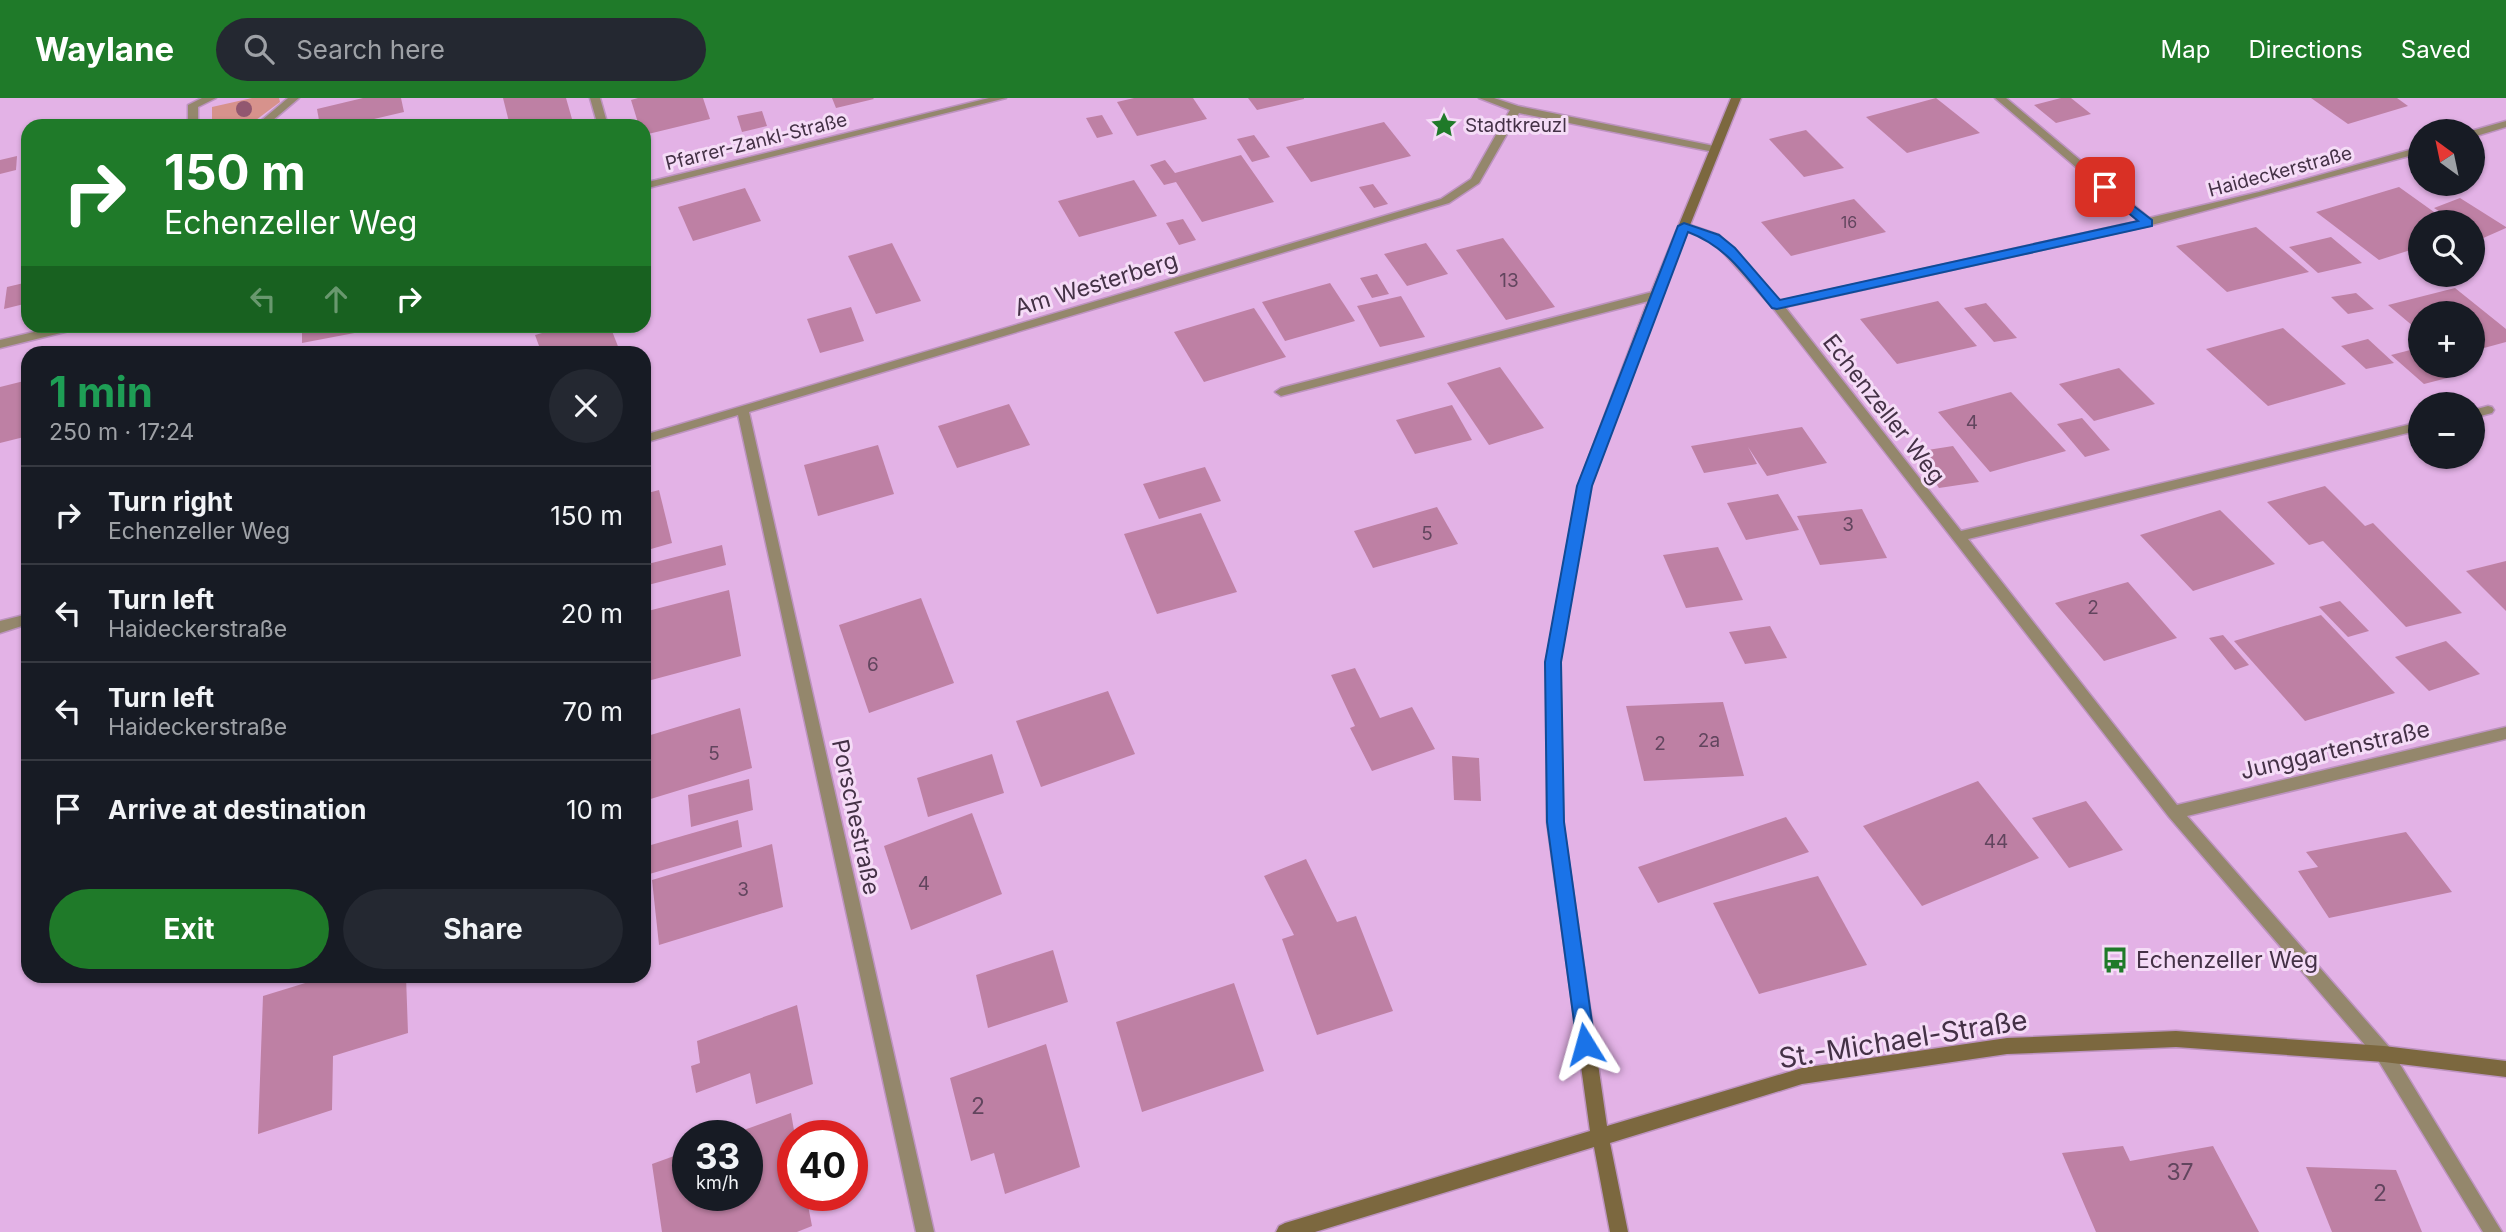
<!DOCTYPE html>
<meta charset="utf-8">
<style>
:root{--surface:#171b24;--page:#242831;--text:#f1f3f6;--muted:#9ea1a6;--line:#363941;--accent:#1f7a29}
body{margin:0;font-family:Inter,sans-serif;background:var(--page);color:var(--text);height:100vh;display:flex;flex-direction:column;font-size:26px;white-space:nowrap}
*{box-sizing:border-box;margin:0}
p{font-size:23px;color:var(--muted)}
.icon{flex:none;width:38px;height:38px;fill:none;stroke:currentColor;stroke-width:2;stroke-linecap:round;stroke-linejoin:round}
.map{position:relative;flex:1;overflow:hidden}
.side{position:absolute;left:21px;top:248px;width:630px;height:637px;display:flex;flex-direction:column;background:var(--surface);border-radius:21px;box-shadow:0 2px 5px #0004}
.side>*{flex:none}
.top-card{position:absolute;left:21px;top:21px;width:630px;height:214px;border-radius:21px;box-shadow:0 2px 5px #0004;background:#1f7a29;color:#fff;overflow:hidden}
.needle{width:46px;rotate:327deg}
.buttons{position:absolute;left:2408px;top:21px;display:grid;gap:14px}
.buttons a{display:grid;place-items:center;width:77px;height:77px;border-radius:50%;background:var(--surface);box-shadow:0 2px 5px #0004;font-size:35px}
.speed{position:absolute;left:672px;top:1022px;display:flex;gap:14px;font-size:35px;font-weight:700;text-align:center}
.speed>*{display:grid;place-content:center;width:91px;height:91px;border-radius:50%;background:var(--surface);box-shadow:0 2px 5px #0004;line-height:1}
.speed small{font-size:18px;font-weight:400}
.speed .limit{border:10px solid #d22;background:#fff;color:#111}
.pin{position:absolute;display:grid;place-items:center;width:60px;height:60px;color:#fff;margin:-30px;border-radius:14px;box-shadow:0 4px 10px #0006}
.me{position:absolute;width:77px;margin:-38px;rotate:352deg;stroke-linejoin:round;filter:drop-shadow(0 0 5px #0008)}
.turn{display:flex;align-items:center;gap:24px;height:147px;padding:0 28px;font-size:32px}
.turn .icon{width:91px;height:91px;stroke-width:2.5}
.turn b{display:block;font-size:49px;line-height:60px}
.lanes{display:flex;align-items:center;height:66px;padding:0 28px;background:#0003;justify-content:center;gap:35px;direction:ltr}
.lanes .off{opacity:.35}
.round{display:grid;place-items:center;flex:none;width:74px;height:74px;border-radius:37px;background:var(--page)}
.summary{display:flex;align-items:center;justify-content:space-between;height:119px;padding:0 28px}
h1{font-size:42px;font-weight:700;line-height:52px;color:#1e9e55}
.button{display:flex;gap:14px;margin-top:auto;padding:14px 28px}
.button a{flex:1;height:80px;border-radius:42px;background:var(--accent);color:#fff;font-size:28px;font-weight:700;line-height:80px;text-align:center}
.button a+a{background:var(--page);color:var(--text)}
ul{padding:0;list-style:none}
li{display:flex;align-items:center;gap:21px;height:98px;padding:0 28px;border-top:2px solid var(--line)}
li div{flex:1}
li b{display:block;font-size:26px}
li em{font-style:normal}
header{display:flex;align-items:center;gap:42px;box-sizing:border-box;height:98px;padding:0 35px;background:var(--accent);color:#fff}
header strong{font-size:33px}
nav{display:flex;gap:38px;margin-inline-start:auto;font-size:24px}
.search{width:490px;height:63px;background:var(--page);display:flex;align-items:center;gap:18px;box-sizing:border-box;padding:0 24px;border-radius:38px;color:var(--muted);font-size:26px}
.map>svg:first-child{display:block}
.green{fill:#d7928c}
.building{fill:#be80a4}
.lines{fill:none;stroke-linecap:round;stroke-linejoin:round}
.lane-casing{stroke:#bd93c0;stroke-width:3}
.street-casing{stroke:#bd93c0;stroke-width:3}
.secondary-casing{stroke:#bd93c0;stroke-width:3}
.lane{fill:#94876c;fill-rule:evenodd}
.street{fill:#94876c;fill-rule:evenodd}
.secondary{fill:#7c683f;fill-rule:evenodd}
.tree{fill:#925770}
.route{fill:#1a73e8;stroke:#114b97;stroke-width:2}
.labels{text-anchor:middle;stroke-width:6;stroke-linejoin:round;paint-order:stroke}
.far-number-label{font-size:16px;fill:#62455e}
.far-poi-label{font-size:19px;fill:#443146;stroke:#f5dcf7;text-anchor:start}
.far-street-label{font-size:19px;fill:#443146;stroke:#f5dcf7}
.number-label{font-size:19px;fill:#62455e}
.street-label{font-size:23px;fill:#443146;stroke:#f5dcf7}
.poi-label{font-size:23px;fill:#443146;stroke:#f5dcf7;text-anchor:start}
.near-number-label{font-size:23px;fill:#62455e}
.near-street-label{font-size:28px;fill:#443146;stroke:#f5dcf7}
</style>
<header>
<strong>Waylane</strong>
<div class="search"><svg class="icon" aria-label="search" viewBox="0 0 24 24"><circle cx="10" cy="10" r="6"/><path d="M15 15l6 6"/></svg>Search here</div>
<nav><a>Map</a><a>Directions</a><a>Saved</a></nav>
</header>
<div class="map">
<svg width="2506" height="1134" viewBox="0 0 2506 1134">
<rect width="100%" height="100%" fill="#e3b2e6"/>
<!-- green -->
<path class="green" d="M 252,0 L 279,0 L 280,4 L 248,28 L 212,28 L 212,9 Z"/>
<!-- building -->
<g class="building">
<path d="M 363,0 L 401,0 L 404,14 L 344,28 L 320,28 L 317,11 Z"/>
<path d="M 503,0 L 566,0 L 574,28 L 510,28 Z"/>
<path d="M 638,0 L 703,0 L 710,21 L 644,37 L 644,28 L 639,28 L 631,2 Z"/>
<path d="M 832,0 L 873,0 L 874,1 L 836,10 Z"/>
<path d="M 1134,0 L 1193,0 L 1207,21 L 1137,38 L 1117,4 Z"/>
<path d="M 1248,0 L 1304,0 L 1304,1 L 1257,12 Z"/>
<path d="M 1936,0 L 1980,35 L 1907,55 L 1866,19 Z"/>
<path d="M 2061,0 L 2071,0 L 2091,16 L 2056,25 L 2034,7 Z"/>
<path d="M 2311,0 L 2397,0 L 2408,8 L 2348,26 Z"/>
<path d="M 762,13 L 767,28 L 742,34 L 737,18 Z"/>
<path d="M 1102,17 L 1113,36 L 1097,40 L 1086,20 Z"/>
<path d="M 1384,24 L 1411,58 L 1311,84 L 1286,49 Z"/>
<path d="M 1806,32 L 1844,70 L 1804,79 L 1769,41 Z"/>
<path d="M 1254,37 L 1270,59 L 1252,64 L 1237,41 Z"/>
<path d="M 1241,57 L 1274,104 L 1202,124 L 1176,84 L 1164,87 L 1150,67 L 1165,62 L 1175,75 Z"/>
<path d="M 17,58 L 16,72 L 0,76 L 0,62 Z"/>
<path d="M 1134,82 L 1157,118 L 1079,139 L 1058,103 Z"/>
<path d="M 1373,86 L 1388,106 L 1374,110 L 1359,89 Z"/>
<path d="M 2399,89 L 2448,124 L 2420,124 L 2420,149 L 2379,162 L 2316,114 Z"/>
<path d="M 745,90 L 761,123 L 693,143 L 678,109 Z"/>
<path d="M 2460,100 L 2506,129 L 2506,130 L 2481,141 L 2473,135 L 2473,124 L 2456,124 L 2434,110 Z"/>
<path d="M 1854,101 L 1886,134 L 1791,158 L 1761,124 Z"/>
<path d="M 1183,121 L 1196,142 L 1179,147 L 1166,125 Z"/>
<path d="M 2256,129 L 2309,174 L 2227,194 L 2176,148 Z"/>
<path d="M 2331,139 L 2362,165 L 2318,175 L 2289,149 Z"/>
<path d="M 1503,140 L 1555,209 L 1506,222 L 1456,152 Z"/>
<path d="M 892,145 L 921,203 L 876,216 L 848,158 Z"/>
<path d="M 1426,145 L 1448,176 L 1407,188 L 1384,156 Z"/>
<path d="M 1377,176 L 1389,196 L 1372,200 L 1360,180 Z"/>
<path d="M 28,184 L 28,205 L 4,211 L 7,189 Z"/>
<path d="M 1330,185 L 1355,223 L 1285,243 L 1262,204 Z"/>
<path d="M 2455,190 L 2506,231 L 2506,244 L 2473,253 L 2473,215 L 2420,215 L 2420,234 L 2388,207 Z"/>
<path d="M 2356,195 L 2374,211 L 2348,216 L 2331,199 Z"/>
<path d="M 1401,198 L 1425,239 L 1380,249 L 1357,208 Z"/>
<path d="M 1938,203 L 1977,248 L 1897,266 L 1860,221 Z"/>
<path d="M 1986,205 L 2017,240 L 1994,244 L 1964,210 Z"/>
<path d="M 851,209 L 864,243 L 820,255 L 807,221 Z"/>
<path d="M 1254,210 L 1286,259 L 1204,284 L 1174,234 Z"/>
<path d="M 302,228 L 386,228 L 386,229 L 302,245 Z"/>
<path d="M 567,228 L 610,228 L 621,256 L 542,256 L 535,237 Z"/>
<path d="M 2283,230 L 2346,286 L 2268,308 L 2206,251 Z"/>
<path d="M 2368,241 L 2394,265 L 2366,271 L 2341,248 Z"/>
<path d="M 2418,250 L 2420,252 L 2420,268 L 2438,268 L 2451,279 L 2424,286 L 2391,257 Z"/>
<path d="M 1500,269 L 1544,330 L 1489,347 L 1447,285 Z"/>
<path d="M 2119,270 L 2155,306 L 2094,323 L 2059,286 Z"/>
<path d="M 28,282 L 28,338 L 0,345 L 0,289 Z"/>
<path d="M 2011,294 L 2066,353 L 1990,374 L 1938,314 Z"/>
<path d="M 1009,306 L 1030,347 L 957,370 L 938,328 Z"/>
<path d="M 1452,307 L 1472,342 L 1415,356 L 1396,322 Z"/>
<path d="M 2082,320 L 2110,352 L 2085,359 L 2057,326 Z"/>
<path d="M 1802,329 L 1827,365 L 1767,378 L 1748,349 L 1757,366 L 1704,375 L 1691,348 Z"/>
<path d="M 878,347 L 894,396 L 818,418 L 804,367 Z"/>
<path d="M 1953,348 L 1979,384 L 1939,390 L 1915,354 Z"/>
<path d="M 1205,369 L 1221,403 L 1159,421 L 1143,386 Z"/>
<path d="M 2325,388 L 2365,428 L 2373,425 L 2462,515 L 2406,529 L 2323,443 L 2309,447 L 2267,404 Z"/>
<path d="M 659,392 L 672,445 L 644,453 L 644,396 Z"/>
<path d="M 1778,396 L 1799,432 L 1746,442 L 1727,405 Z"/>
<path d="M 1437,409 L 1458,446 L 1373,470 L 1354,433 Z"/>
<path d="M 1862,411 L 1887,460 L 1820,467 L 1797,418 Z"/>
<path d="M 2220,412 L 2275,466 L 2193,493 L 2140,437 Z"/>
<path d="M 1201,415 L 1237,494 L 1157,516 L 1124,436 Z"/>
<path d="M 722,447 L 726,467 L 644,488 L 644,467 Z"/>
<path d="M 1718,449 L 1743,502 L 1686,510 L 1663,457 Z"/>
<path d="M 2506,463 L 2506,513 L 2466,473 Z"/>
<path d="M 2128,484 L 2177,540 L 2104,563 L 2055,505 Z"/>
<path d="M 729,492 L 741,558 L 644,584 L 644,514 Z"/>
<path d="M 921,500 L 954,585 L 869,615 L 839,527 Z"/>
<path d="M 2340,503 L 2369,533 L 2348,539 L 2319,509 Z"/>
<path d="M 2321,517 L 2395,595 L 2305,623 L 2234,543 Z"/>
<path d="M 1770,528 L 1787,560 L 1745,566 L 1729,534 Z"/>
<path d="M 2223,537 L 2249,567 L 2235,572 L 2209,540 Z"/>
<path d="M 2446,543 L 2480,576 L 2429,593 L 2395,559 Z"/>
<path d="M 1355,570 L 1380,620 L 1412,609 L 1435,651 L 1372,673 L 1350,630 L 1355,628 L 1331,577 Z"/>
<path d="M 1108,593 L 1135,656 L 1041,689 L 1016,623 Z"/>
<path d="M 1723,604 L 1744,678 L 1644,683 L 1626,608 Z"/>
<path d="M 740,610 L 752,670 L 644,703 L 644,639 Z"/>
<path d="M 992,656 L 1004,695 L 928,719 L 917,680 Z"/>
<path d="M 1452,658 L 1479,660 L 1481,703 L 1454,702 Z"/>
<path d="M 749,681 L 753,712 L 691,729 L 688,697 Z"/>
<path d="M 1978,683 L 2039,760 L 1922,808 L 1863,728 Z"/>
<path d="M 2086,703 L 2123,752 L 2069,770 L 2032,720 Z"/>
<path d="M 972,715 L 1002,796 L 911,832 L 884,748 Z"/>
<path d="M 1786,719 L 1809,754 L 1658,805 L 1638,769 Z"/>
<path d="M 738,722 L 742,749 L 646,777 L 644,749 Z"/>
<path d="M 2406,734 L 2452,794 L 2329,820 L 2298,773 L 2318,769 L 2306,754 Z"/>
<path d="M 772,746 L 783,809 L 659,847 L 652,782 Z"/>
<path d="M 1306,761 L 1337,824 L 1356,818 L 1393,913 L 1317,937 L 1282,841 L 1294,837 L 1264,778 Z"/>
<path d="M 1818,778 L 1867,867 L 1759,896 L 1713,805 Z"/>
<path d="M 1053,852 L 1068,904 L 988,930 L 976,877 Z"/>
<path d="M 328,878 L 406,878 L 408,935 L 333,958 L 332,1012 L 258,1036 L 263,898 Z"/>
<path d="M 1234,885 L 1264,973 L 1142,1014 L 1116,924 Z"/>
<path d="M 797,907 L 813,986 L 756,1006 L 750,975 L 696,995 L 691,968 L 700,965 L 697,943 Z"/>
<path d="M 1046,946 L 1080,1069 L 1005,1096 L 994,1055 L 971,1063 L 950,980 Z"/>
<path d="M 791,1015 L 795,1038 L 793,1038 L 793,1097 L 806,1097 L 812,1128 L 797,1134 L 662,1134 L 652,1066 L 688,1053 L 688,1097 L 747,1097 L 747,1038 L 730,1037 Z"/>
<path d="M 2123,1048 L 2130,1063 L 2213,1048 L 2259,1134 L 2096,1134 L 2062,1055 Z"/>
<path d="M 2306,1069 L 2396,1072 L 2422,1134 L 2332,1134 Z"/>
</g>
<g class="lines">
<!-- lane casing -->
<g class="lane-casing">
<path id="lane" d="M 1656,193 L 1662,197 L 1660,200 L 1281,298 L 1275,294 L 1281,290 Z"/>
</g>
<!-- street casing -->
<g class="street-casing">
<g id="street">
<path d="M 202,0 L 216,0 L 198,9 L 198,28 L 188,28 L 188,7 Z"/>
<path d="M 288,0 L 299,0 L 266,28 L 255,28 Z"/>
<path d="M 590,0 L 600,0 L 608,28 L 598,28 Z"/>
<path d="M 989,0 L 1006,0 L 644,91 L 644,85 Z"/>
<path d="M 1479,0 L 1494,0 L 1518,8 L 1714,48 L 1719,51 L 1714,54 L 1519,15 L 1479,85 L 1449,105 L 749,314 L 934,1134 L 916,1134 L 738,317 L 644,345 L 644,337 L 1441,101 L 1471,81 L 1510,12 Z"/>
<path d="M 1995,0 L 2006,0 L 2149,120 L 2259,94 L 2420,49 L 2420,55 L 2148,128 L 1785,209 L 1961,433 L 2420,324 L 2420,332 L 1968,441 L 2177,707 L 2506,629 L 2506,641 L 2187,718 L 2390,950 L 2502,1134 L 2483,1134 L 2378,962 L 2169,719 L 1773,210 L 1711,141 L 1679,128 L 1684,125 L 1719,137 L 1780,203 L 2139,123 Z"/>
<path d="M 2506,23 L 2506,29 L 2473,39 L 2471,33 Z"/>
<path d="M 59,228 L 79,228 L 73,232 L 0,250 L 0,242 Z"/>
<path d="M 2488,308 L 2492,309 L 2494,312 L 2492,315 L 2473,320 L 2473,312 Z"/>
<path d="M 28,516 L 28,526 L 0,535 L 0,523 Z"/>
</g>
</g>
<!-- secondary casing -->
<g class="secondary-casing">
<path id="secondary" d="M 1731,0 L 1741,0 L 1662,197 L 1590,388 L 1560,564 L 1563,724 L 1607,1028 L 1802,970 L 2007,940 L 2176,933 L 2384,948 L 2506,963 L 2506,979 L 2384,964 L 2176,949 L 2007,956 L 1802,986 L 1610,1045 L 1628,1134 L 1610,1134 L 1594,1049 L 1315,1134 L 1276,1134 L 1279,1128 L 1285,1125 L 1590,1033 L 1547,724 L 1546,564 L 1578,388 L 1650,197 Z"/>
</g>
<!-- lane -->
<use href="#lane" class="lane"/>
<!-- street -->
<use href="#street" class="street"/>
<!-- secondary -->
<use href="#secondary" class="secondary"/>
</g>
<!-- trees -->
<circle class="tree" cx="244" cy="11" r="8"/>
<!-- route -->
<path class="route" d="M 2105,86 L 2152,122 L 2152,128 L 1777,211 L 1772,210 C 1746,179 1728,149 1688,134 L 1592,388 L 1561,564 L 1564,724 L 1595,946 L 1592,953 L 1585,955 L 1578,953 L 1547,724 L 1545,564 L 1577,388 L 1678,128 L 1684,125 L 1719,137 L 1735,150 L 1780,202 L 2138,123 L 2101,92 L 2099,89 Z"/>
<!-- icons -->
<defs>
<g id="sight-bare" transform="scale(2.1)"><path d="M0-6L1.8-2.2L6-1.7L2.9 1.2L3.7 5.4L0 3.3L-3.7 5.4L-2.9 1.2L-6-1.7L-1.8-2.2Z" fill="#1f7a29" stroke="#f5dcf7" stroke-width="2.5" paint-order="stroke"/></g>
<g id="bus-bare" transform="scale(2.1)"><path d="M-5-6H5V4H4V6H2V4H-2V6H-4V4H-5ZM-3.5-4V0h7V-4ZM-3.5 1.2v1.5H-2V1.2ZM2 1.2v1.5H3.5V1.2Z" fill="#1f7a29" stroke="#f5dcf7" stroke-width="2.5" paint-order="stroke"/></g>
</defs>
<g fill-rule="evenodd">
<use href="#sight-bare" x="1444" y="27"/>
<use href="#bus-bare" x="2115" y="862"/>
</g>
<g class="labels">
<!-- far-number labels -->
<g class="far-number-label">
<text x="1849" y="130">16</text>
</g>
<!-- far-poi labels -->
<g class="far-poi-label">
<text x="1465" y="34">Stadtkreuzl</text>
</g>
<!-- far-street labels -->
<g class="far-street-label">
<text transform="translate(756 43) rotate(-14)" y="7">Pfarrer-Zankl-Straße</text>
<text transform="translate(2280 73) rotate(-15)" y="7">Haideckerstraße</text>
</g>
<!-- number labels -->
<g class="number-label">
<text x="1509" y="189">13</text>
<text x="1972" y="331">4</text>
<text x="1848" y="433">3</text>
<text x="1427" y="442">5</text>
<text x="2093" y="516">2</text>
<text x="873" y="573">6</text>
<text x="1709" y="649">2a</text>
<text x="1660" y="652">2</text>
<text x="714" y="662">5</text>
<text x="1996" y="750">44</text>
<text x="924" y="792">4</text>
<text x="743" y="798">3</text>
</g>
<!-- street labels -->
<g class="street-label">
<text transform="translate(1096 186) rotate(-17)" y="8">Am Westerberg</text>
<text transform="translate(1884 311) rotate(52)" y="8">Echenzeller Weg</text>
<text transform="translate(2335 652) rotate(-13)" y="8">Junggartenstraße</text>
<text transform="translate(856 719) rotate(78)" y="8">Porschestraße</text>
</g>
<!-- poi labels -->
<g class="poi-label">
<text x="2136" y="870">Echenzeller Weg</text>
</g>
<!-- near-number labels -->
<g class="near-number-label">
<text x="978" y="1016">2</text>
<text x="2180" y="1082">37</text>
<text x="2380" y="1103">2</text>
</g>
<!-- near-street labels -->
<g class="near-street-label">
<text transform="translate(1903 941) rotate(-9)" y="10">St.-Michael-Straße</text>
</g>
</g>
</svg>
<div class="buttons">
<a><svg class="needle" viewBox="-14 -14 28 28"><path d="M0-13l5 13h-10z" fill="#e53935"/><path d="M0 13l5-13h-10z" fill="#9ea1a6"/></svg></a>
<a><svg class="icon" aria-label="search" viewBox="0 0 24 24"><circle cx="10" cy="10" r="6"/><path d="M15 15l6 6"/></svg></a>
<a>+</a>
<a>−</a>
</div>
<div class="speed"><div>33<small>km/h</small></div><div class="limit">40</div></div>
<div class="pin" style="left:2105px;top:89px;background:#d93025"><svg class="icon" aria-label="arrive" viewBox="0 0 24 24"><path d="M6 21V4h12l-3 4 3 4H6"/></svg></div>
<svg class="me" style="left:1585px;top:946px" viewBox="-20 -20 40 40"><path d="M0-17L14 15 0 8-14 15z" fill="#1a73e8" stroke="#fff" stroke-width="4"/></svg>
<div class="top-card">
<div class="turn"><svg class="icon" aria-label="right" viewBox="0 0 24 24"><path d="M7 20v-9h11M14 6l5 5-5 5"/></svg><div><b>150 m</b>Echenzeller Weg</div></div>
<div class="lanes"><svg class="icon off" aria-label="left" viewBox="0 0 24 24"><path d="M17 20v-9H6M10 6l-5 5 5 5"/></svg><svg class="icon off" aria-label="ahead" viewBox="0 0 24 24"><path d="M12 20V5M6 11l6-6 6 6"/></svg><svg class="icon" aria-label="right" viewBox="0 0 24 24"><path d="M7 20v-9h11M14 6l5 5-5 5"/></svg></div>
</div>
<section class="side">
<div class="summary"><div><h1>1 min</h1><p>250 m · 17:24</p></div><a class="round"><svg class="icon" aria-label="close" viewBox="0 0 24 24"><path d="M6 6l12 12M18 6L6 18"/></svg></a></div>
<ul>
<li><svg class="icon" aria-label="right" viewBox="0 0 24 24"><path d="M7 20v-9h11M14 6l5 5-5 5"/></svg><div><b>Turn right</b><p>Echenzeller Weg</p></div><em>150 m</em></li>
<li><svg class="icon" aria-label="left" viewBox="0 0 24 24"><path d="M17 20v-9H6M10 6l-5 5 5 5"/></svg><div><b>Turn left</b><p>Haideckerstraße</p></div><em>20 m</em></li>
<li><svg class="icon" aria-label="left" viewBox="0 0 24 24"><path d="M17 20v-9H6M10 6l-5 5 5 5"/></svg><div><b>Turn left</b><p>Haideckerstraße</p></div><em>70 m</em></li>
<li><svg class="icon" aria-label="arrive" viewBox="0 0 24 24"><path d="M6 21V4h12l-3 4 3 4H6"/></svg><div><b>Arrive at destination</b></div><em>10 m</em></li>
</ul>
<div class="button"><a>Exit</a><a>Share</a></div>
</section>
</div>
